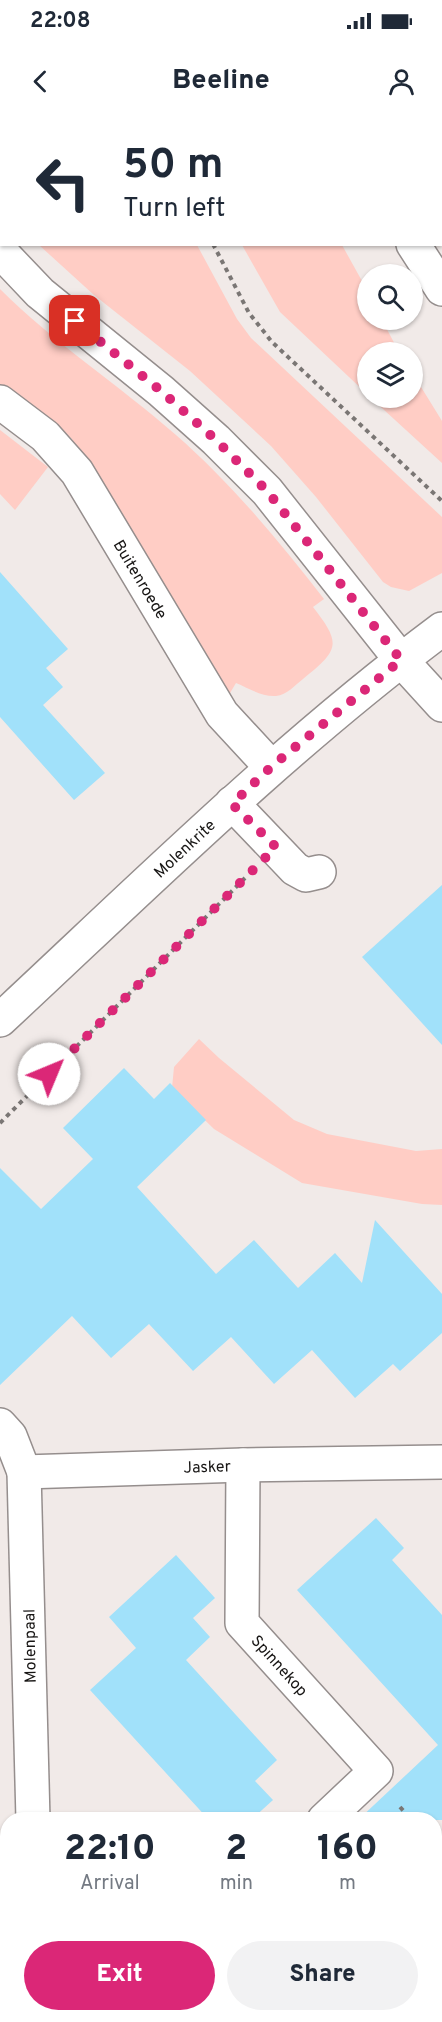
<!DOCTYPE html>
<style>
:root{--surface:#fff;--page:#f2f2f3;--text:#1f2937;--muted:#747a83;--accent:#db2777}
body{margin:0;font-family:Overpass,sans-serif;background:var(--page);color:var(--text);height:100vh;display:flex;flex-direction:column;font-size:22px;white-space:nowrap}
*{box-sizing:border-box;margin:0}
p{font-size:20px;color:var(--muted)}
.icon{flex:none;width:33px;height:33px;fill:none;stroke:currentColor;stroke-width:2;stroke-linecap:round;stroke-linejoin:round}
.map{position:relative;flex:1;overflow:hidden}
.details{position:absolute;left:0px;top:1692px;width:442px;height:210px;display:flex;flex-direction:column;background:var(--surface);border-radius:24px 24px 0 0;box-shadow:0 2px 4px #0004}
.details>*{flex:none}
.hud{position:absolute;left:0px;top:0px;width:442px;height:126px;box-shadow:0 2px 4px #0004;background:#fff;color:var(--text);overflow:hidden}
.buttons{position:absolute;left:357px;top:144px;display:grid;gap:12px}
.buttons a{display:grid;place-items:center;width:66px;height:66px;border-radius:50%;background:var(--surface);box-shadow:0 2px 4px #0004;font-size:30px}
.pin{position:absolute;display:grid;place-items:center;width:51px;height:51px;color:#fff;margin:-26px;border-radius:12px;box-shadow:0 3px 9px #0006}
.me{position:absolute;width:66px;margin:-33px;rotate:45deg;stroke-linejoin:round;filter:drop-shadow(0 0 4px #0008)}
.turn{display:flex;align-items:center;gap:21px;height:126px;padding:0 24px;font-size:27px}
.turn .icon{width:78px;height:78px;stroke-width:2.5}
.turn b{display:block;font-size:42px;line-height:51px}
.eta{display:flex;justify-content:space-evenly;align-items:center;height:102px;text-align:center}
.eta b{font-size:36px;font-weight:800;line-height:42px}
.action{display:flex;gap:12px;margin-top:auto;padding:12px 24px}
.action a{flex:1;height:69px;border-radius:36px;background:var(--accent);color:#fff;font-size:24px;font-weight:800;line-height:69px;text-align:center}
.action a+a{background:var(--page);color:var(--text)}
.status{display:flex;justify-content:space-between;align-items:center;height:42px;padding:0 30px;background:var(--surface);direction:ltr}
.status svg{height:16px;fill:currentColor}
header{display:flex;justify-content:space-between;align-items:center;height:78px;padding:0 24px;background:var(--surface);font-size:27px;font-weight:800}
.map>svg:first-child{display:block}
.green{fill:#ffcdc5}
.building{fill:#a1e1fa}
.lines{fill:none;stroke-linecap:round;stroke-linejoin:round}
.minor-casing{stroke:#958e8d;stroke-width:36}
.path{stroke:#7a7674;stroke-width:4;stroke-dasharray:4.5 4.5;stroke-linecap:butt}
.minor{stroke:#fff;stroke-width:33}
.route{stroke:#db2777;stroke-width:10;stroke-dasharray:0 18}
.labels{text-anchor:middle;stroke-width:5;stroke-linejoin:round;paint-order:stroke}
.street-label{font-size:16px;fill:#171514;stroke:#fff}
</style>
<div class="status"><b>22:08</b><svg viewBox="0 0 49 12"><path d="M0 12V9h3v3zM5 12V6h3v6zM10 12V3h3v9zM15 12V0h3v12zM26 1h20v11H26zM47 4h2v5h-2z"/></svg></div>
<header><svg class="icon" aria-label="back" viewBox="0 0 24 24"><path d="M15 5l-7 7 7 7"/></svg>Beeline<svg class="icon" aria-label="person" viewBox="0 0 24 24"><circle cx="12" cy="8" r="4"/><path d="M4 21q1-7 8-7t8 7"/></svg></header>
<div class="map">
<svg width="442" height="1902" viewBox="0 0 442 1902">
<rect width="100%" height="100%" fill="#f1eae8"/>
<!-- green -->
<g class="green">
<path d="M 0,0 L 116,0 L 117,1 L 2,2 L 1,88 Z"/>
<path d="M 166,0 L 308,0 L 309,1 L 167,2 Z"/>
<path d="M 39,125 L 197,125 L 237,199 L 251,218 L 442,397 L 442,453 L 409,471 L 391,467 L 383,462 L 316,377 L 271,326 L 190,251 L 94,175 Z"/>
<path d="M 242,125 L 342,125 L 367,170 L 368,200 L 382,200 L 399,232 L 368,232 L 367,274 L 280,192 Z"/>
<path d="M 0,169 C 54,223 119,265 176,315 C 232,364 279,421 324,479 L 313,487 C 342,524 339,530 303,559 C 295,565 287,575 276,576 C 262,577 248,568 236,563 L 230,573 L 223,570 L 72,319 C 52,298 25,285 0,270 Z"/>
<path d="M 413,254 L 442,301 L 442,343 L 371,278 L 412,278 Z"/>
<path d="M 0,310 L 48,347 L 15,390 L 0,374 Z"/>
<path d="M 199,919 L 219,938 L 294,1000 L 327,1014 L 416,1031 L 442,1029 L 442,1085 L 422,1084 L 302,1063 L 214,1009 L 172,968 L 174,947 Z"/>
</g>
<!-- building -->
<g class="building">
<path d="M 0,452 L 68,529 L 46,548 L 63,567 L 43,585 L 105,653 L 74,680 L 0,597 Z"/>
<path d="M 442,765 L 442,925 L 362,837 Z"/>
<path d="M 124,948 L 154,979 L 170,963 L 206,1000 L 137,1067 L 216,1154 L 254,1120 L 298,1168 L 335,1133 L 362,1163 L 375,1100 L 442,1174 L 442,1213 L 400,1251 L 393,1244 L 355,1278 L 312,1230 L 274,1264 L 231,1217 L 193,1251 L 149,1204 L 111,1238 L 72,1196 L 0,1265 L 0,1048 L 41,1089 L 93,1039 L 63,1008 Z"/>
<path d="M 376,1398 L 404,1428 L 392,1440 L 442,1495 L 442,1700 L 358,1700 L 438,1625 L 297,1470 Z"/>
<path d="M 176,1435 L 215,1478 L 193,1498 L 210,1517 L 186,1540 L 277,1640 L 255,1661 L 273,1680 L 251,1700 L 209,1700 L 90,1570 L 136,1528 L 109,1497 Z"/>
</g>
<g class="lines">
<!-- minor casing -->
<g class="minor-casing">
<g id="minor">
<path d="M 386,2 L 388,0"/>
<path d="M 413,124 L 442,169"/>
<path d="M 0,131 L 40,173 L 161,271 L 216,320 L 267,371 L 401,540 L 442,585"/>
<path d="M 0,282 L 45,316 L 77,352 L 222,594 L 271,647"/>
<path d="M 232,683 L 295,749 L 306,755 L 319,752"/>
<path d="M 0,900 C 144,766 284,627 442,509"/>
<path d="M 0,1305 L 10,1316 L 24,1352 L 243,1345 L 442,1342"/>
<path d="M 243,1345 L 242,1503 L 376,1651 L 324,1700"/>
<path d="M 24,1352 L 33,1700"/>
<path d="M 38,1894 L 38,1902"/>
<path d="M 243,1894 L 250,1902"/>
</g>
</g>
<!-- path -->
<g class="path">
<path d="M 134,0 L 135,2"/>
<path d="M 213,124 L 249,193 L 272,222 L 442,381"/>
<path d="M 0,1003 L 245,758"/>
<path d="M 400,1687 L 412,1700"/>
<path d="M 435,1724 L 442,1731"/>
</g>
<!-- minor -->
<use href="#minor" class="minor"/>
</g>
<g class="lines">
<!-- route -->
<path class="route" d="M 49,954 L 276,727 L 232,684 L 271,647 L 401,540 L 267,371 L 216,320 L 161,271 L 75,201"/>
</g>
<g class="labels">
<!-- street labels -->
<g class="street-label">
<text transform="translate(141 459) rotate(59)" y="6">Buitenroede</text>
<text transform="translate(184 728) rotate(-43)" y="6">Molenkrite</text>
<text transform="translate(207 1346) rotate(-2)" y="6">Jasker</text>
<text transform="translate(29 1526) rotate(-91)" y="6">Molenpaal</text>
<text transform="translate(280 1545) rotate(48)" y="6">Spinnekop</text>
</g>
</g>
</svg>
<div class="buttons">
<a><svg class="icon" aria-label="search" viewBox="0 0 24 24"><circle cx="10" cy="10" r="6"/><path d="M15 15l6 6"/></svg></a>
<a><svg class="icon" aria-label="layers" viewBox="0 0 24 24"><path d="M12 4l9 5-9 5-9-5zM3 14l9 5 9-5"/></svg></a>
</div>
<div class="pin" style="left:75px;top:201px;background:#d93025"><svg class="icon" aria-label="arrive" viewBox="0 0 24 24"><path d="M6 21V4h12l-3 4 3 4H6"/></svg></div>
<svg class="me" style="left:49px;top:954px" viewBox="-20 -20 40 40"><circle r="19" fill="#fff"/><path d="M0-13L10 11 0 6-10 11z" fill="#db2777"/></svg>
<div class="hud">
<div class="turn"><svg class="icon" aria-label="left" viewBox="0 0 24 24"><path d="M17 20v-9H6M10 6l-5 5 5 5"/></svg><div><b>50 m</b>Turn left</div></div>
</div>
<section class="details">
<div class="eta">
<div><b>22:10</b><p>Arrival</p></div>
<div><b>2</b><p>min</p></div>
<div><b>160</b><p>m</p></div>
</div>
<div class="action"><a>Exit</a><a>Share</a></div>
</section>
</div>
